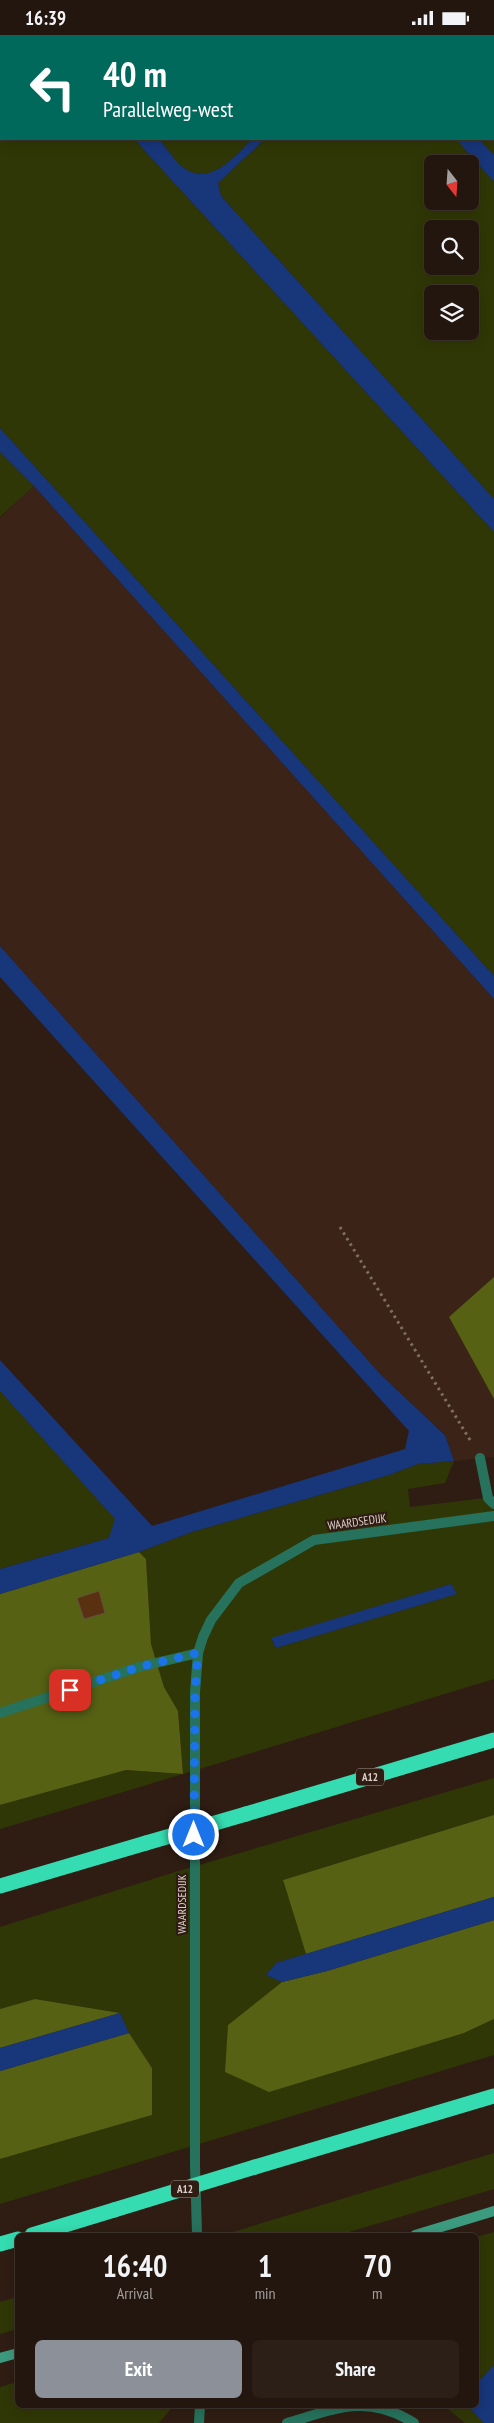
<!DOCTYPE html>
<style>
:root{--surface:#23160e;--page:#2b1f17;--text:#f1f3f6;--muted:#a39f9e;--line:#40352e;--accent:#8c9099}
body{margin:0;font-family:"PT Sans Narrow",sans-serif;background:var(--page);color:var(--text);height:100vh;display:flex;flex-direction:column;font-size:19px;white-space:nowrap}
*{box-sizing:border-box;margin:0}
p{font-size:16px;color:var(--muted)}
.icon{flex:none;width:28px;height:28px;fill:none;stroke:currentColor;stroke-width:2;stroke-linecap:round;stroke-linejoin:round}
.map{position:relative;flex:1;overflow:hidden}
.details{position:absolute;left:15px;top:2198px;width:464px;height:175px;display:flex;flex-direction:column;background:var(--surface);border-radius:8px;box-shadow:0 2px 12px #0003,0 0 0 1px var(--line)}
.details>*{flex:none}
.banner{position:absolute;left:0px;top:0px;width:495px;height:105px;box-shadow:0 2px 12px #0003,0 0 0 1px var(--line);background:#00695c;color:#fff;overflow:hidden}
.needle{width:32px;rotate:163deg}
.controls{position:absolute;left:424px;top:120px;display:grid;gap:10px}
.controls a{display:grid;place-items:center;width:55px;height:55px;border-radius:8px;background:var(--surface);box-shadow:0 2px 12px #0003,0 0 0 1px var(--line);font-size:25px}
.pin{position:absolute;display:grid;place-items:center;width:42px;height:42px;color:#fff;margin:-21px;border-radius:10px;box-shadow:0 2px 8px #0006}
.me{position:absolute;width:55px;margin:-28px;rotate:0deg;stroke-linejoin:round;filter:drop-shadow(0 0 4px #0008)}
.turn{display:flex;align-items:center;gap:18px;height:105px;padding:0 20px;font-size:22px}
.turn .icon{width:65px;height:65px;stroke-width:2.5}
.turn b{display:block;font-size:35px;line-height:42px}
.eta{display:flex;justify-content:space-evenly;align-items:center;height:85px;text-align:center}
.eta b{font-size:30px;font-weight:700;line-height:35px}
.button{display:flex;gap:10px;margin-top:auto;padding:10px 20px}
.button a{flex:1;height:58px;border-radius:8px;background:var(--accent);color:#fff;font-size:20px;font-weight:700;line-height:58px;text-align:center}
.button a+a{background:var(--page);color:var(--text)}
.status{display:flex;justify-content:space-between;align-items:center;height:35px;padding:0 25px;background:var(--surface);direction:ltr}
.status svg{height:14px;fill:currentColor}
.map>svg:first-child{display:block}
.built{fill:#3b2417}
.green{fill:#303706;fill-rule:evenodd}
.forest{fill:#566114}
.water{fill:#18367a}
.building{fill:#593110;stroke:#624f41}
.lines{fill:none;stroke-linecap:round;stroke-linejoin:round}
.path{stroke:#7e6e66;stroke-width:3;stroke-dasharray:2.5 4;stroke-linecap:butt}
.lane{stroke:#26725c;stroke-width:10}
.street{stroke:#26725c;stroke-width:10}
.secondary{stroke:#3c9b7f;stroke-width:10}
.highway{stroke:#35dcb1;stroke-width:15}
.highway-bridge{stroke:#35dcb1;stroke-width:15}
.route{stroke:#1a73e8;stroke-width:9;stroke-dasharray:0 16.2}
.labels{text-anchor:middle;stroke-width:4.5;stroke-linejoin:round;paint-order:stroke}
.shield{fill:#2f1d13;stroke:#a79a92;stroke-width:1}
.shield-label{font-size:11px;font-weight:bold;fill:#dbcfc8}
.street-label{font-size:12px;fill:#dbcfc8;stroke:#2f1d13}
</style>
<div class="status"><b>16:39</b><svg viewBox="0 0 49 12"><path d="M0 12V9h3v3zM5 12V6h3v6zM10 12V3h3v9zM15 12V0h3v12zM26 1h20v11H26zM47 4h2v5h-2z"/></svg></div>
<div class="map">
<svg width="494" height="2388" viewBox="0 0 494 2388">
<rect width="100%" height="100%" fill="#2f1d13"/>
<!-- built -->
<path class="built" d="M 34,451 L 494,964 L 494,1243 L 449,1282 L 494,1364 L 494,1422 L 454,1426 L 445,1399 L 381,1340 L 0,911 L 0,483 Z"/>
<!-- green -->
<g class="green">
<path d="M 0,0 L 45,1 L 1,1 L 1,104 L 134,104 L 494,497 L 494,941 L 0,393 Z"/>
<path d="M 70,0 L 353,0 L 353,1 Z"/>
<path d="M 385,0 L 494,0 L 494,120 L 479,104 L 494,104 L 494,1 Z"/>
<path d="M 159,104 L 252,104 C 235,121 211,152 184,133 C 175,127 167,113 159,104 Z"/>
<path d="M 265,104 L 456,104 L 494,147 L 494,464 L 221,161 L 218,148 ZM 432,129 L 470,129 L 470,166 L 432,166 ZM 432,194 L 470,194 L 470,231 L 432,231 ZM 432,259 L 470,259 L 470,296 L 432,296 Z"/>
<path d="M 0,417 L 34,451 L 0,482 Z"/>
<path d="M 0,1356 L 116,1484 L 109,1503 L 0,1534 Z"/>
<path d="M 454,1426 L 445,1448 L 408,1454 L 410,1472 L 494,1462 L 494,1644 C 329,1694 165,1745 0,1794 L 0,1770 L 126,1735 L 183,1739 L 178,1676 L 164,1652 L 151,1609 L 146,1524 L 139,1517 L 192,1497 L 389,1440 L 418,1429 ZM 451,1549 L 456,1559 L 276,1613 L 271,1604 Z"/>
<path d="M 494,1743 L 494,1780 L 283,1845 L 306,1919 L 276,1928 L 266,1940 L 282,1947 L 228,1990 L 464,1998 L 494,1984 L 494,2020 L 0,2169 L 0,2124 L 152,2080 L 152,2033 L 129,1998 L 120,1978 L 35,1964 L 0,1974 L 0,1892 L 172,1838 Z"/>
<path d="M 494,2118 L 494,2154 L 339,2200 L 223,2200 Z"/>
<path d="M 494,2197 L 494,2330 L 476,2349 L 476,2202 Z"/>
<path d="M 17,2262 L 17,2294 L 0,2299 L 0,2267 Z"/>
<path d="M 17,2347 L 18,2370 L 174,2370 L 159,2388 L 0,2388 L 0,2352 Z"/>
<path d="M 443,2370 L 467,2370 L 484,2388 L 465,2388 Z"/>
</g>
<!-- forest -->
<g class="forest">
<path d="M 494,1242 L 494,1364 L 449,1282 Z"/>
<path d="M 139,1517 L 146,1524 L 151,1609 L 164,1652 L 178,1676 L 183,1739 L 126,1735 L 0,1770 L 0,1559 Z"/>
<path d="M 494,1780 L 494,1862 L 306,1919 L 283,1845 Z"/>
<path d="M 494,1885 L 494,1984 L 464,1998 L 269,2057 L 225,2037 L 228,1990 L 282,1947 L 327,1936 Z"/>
<path d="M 35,1964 L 120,1978 L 0,2013 L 0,1974 Z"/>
<path d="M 129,1998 L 152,2033 L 152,2080 L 0,2124 L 0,2036 Z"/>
</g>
<!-- water -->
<g class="water">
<path d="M 134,104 L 159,104 C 167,113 175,127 184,133 C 211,152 235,121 252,104 L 265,104 L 218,148 L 221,161 L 494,464 L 494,497 Z"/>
<path d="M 456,104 L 479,104 L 494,120 L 494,147 Z"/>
<path d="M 0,393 L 494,941 L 494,964 L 34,451 L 0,417 Z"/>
<path d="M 0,911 L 381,1340 L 445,1400 L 454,1426 L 418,1429 L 389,1440 L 192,1497 L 139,1517 L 0,1559 L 0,1534 L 109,1503 L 115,1484 L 0,1356 L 0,1325 L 152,1491 L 405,1414 L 409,1396 L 0,942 Z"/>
<path d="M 451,1549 L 457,1559 L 276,1613 L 271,1603 Z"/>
<path d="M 494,1862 L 494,1885 L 327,1936 L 282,1947 L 266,1940 L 276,1928 Z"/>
<path d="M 120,1978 L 129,1998 L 0,2036 L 0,2013 Z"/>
<path d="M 494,2330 L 494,2388 L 484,2388 L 467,2370 L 476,2370 L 476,2349 Z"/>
</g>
<!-- building -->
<path class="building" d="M 99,1556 L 105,1578 L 84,1584 L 77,1563 Z"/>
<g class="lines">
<!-- path -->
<path class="path" d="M 340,1192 L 470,1405"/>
<!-- lane -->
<path class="lane" d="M 480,1423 L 488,1463 L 494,1469"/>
<!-- street -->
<g class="street">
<path d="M 0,1678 L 139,1632 L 198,1618"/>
<path d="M 197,2200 L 195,2130 L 195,1657 L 198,1618 L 203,1602 L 211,1585 L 239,1548 L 314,1505 L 494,1481"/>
<path d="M 199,2388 L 200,2370"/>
<path d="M 287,2388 C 335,2374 367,2358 414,2388"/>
</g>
<!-- secondary -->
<g class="secondary">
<path d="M 415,2200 L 494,2176"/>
<path d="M 0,2323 L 18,2318"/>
</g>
<!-- highway -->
<g class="highway">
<path d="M 246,1779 L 494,1705"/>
<path d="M 0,1851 L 146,1808"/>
<path d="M 255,2132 L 494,2061"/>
<path d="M 32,2200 L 114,2175"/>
<path d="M 0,2209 L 18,2204"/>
</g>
<!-- highway-bridge -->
<g class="highway-bridge">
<path d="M 146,1808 L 246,1779"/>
<path d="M 114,2175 L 255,2132"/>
</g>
</g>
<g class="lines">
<!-- route -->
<path class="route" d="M 70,1655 L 139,1632 L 198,1618 L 195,1657 L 194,1800"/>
</g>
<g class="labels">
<!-- shield labels -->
<g class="shield">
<rect x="356" y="1733.5" width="28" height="17" rx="4"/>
<rect x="171" y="2145.5" width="28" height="17" rx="4"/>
</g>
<g class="shield-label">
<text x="370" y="1746">A12</text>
<text x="185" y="2158">A12</text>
</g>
<!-- street labels -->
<g class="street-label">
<text transform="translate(357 1487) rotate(-8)" y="4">WAARDSEDIJK</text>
<text transform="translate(182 1869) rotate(-90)" y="4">WAARDSEDIJK</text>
</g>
</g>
</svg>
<div class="controls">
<a><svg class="needle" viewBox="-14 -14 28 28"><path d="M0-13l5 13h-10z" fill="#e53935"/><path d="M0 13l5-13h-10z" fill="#a39f9e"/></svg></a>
<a><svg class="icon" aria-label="search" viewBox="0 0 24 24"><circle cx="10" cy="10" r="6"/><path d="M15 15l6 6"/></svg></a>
<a><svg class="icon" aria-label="layers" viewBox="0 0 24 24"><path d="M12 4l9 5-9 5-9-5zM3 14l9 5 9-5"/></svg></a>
</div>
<div class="pin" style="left:70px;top:1655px;background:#d93025"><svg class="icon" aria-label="arrive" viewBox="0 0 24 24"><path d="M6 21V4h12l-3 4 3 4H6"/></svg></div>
<svg class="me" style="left:194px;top:1800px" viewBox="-20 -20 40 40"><circle r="17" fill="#1a73e8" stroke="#fff" stroke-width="3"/><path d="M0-11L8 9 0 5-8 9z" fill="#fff"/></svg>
<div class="banner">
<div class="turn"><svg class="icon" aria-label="left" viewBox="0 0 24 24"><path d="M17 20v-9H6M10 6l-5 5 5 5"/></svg><div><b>40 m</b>Parallelweg-west</div></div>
</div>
<section class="details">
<div class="eta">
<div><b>16:40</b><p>Arrival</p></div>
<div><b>1</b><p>min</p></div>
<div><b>70</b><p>m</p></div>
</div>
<div class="button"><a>Exit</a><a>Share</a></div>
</section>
</div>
